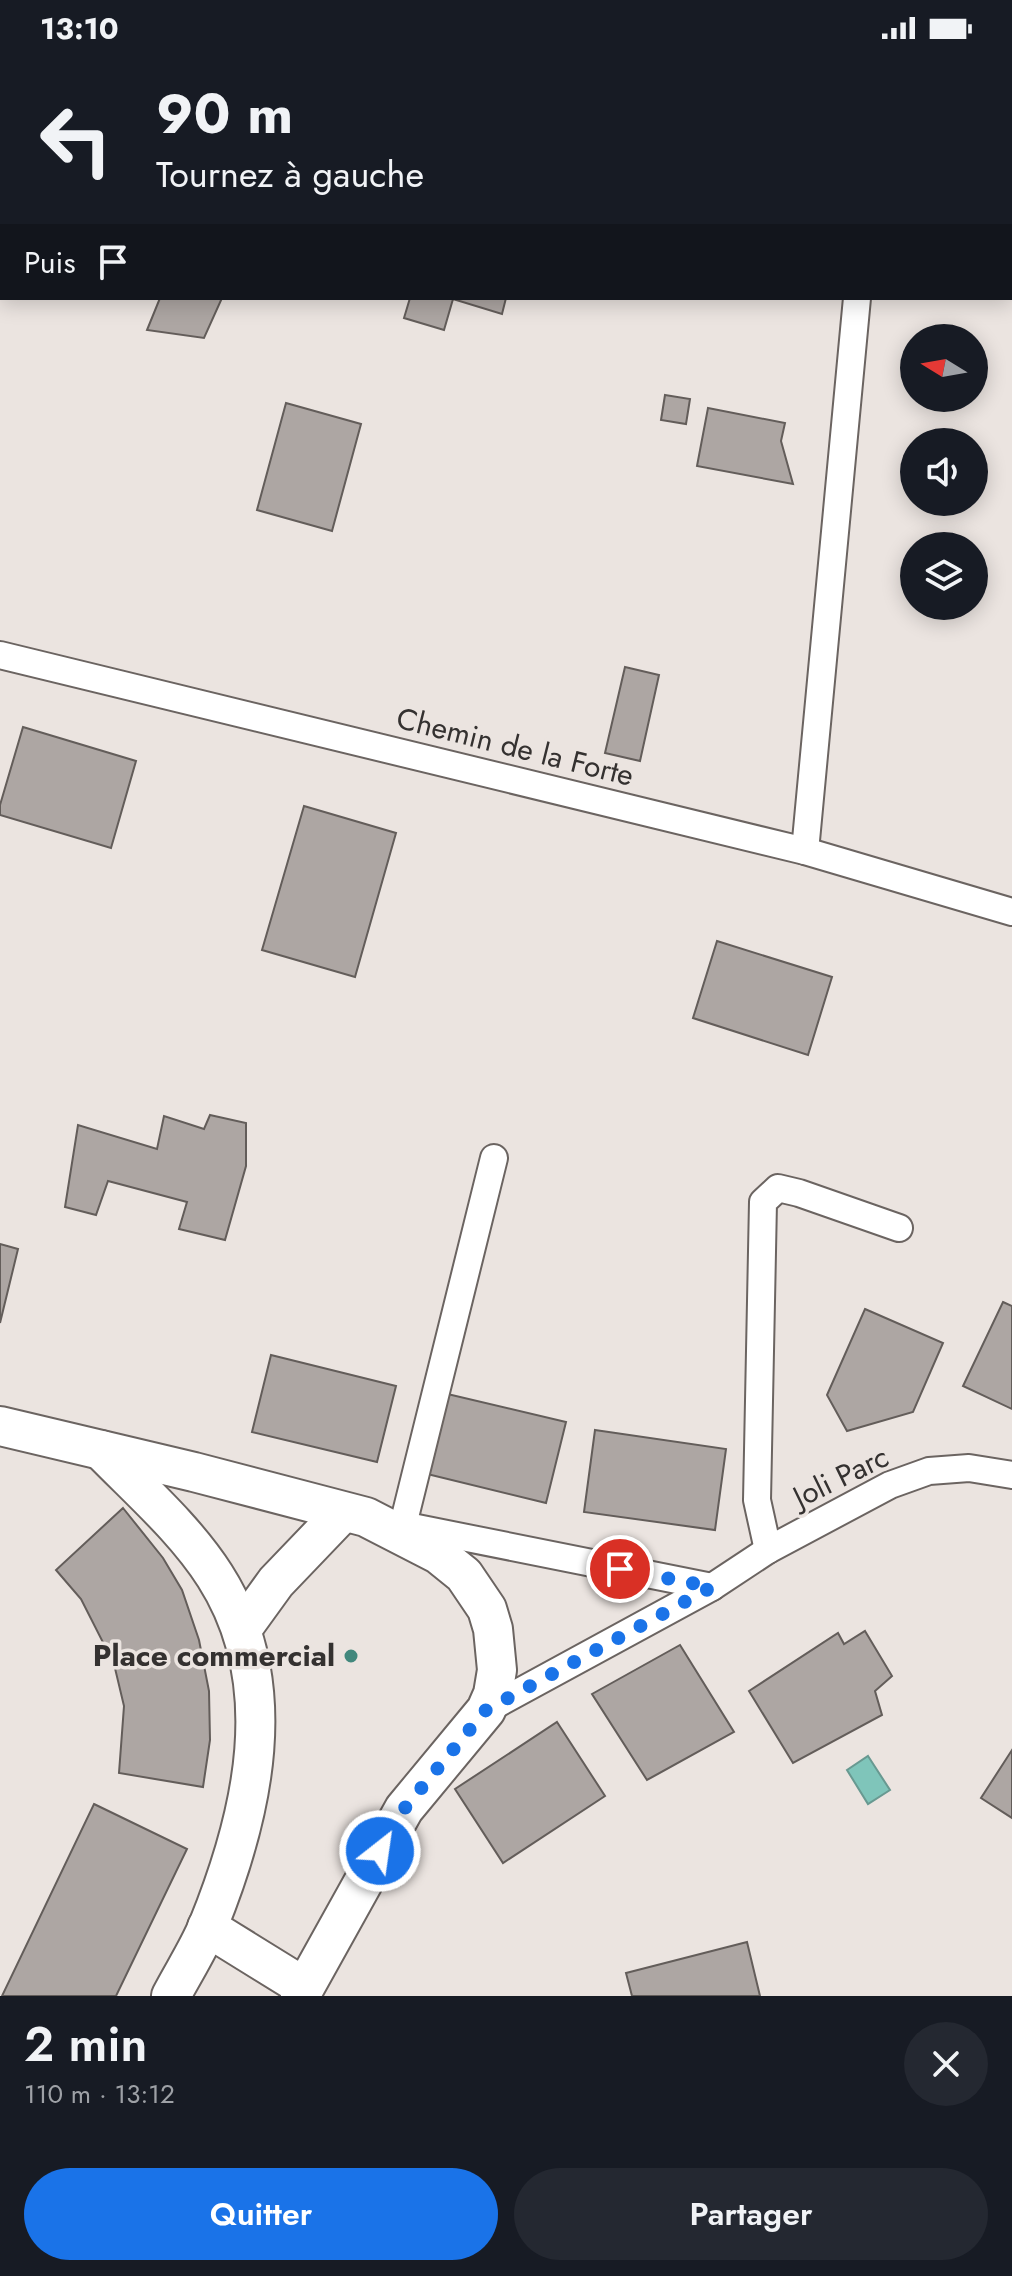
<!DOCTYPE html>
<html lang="fr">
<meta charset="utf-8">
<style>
:root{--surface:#171b24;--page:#242831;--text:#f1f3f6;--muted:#9ea1a6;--accent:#1a73e8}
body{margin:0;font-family:Jost,sans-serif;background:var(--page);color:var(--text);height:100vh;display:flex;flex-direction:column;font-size:30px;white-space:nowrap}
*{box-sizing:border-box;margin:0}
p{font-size:26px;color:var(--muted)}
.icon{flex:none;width:44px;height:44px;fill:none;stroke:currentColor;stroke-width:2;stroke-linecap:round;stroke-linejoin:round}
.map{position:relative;height:1940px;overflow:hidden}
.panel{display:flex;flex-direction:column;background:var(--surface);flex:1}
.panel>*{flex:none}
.guide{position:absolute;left:0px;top:0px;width:1012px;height:244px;box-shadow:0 4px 20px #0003;background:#171b24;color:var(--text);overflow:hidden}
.needle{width:52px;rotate:281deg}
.buttons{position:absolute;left:900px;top:268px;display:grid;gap:16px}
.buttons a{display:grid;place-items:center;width:88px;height:88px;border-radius:50%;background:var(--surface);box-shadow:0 4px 20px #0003;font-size:40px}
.pin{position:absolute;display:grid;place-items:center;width:68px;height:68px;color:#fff;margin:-34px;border:4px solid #fff;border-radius:50%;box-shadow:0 2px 8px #0007}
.me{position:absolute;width:88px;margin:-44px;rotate:30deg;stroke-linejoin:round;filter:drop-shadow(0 0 6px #0008)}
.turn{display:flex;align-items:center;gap:28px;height:168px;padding:0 24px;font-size:36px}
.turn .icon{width:104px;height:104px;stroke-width:2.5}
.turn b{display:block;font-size:56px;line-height:68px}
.then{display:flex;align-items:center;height:76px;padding:0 24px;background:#0003;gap:16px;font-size:30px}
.round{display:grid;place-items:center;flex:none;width:84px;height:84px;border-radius:42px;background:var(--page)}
.head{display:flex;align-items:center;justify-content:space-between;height:136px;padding:0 24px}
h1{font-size:48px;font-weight:600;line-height:60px}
.cta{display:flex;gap:16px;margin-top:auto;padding:16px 24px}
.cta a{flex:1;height:92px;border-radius:48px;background:var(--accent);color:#fff;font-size:32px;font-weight:600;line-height:92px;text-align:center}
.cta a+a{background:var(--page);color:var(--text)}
.status{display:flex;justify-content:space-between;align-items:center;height:56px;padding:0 40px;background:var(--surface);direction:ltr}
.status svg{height:22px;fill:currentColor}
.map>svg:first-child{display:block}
.water{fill:#7fc5ba;stroke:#689991;stroke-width:2}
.building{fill:#ada6a3;stroke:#635d5a;stroke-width:2}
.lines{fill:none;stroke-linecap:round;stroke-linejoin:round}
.street-casing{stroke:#6b6461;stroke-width:30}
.secondary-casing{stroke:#6b6461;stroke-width:42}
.street{stroke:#fff;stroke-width:26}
.secondary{stroke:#fff;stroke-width:38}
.route{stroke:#1a73e8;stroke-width:14;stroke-dasharray:0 25.2}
.poi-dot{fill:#42887d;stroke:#ebe4e0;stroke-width:3}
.labels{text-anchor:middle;stroke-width:7;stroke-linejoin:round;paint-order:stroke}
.street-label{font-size:30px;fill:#343130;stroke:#ebe4e0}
.poi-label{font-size:30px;font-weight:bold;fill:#343130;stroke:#ebe4e0;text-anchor:end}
</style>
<div class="status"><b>13:10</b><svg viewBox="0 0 49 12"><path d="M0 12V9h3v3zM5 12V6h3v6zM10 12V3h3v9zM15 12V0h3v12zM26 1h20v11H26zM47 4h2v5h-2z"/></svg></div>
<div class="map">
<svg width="1012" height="1940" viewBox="0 0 1012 1940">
<rect width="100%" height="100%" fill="#ebe4e0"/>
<!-- water -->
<path class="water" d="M 868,1700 L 890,1734 L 868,1748 L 847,1714 Z"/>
<!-- building -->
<g class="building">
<path d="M 160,242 L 222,242 L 204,282 L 147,274 Z"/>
<path d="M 410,242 L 506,242 L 502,258 L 453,243 L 444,274 L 404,262 Z"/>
<path d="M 665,339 L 690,343 L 686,368 L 661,364 Z"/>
<path d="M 286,347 L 361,368 L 332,475 L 257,454 Z"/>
<path d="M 708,352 L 785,367 L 781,385 L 793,428 L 697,410 Z"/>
<path d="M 625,611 L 659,619 L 640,705 L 605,697 Z"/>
<path d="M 23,671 L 136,705 L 111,792 L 0,759 L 0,749 Z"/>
<path d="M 304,750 L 396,777 L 355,921 L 262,894 Z"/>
<path d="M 717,885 L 832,921 L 808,999 L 693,962 Z"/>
<path d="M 210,1059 L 246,1067 L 246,1110 L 225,1184 L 179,1173 L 187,1146 L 108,1125 L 96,1159 L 65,1151 L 78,1069 L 157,1093 L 164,1060 L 204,1073 Z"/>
<path d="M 0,1188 L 18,1193 L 0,1267 Z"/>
<path d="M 1003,1246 L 1012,1250 L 1012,1353 L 963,1330 Z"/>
<path d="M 865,1253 L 943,1287 L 913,1356 L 847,1375 L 827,1339 Z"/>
<path d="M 271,1299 L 396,1330 L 377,1406 L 252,1376 Z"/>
<path d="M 439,1336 L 566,1366 L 546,1447 L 419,1416 Z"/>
<path d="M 595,1374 L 726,1393 L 715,1474 L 584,1456 Z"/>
<path d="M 123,1452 L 163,1502 L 182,1534 L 199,1584 L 209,1635 L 210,1684 L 203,1731 L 119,1717 L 124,1650 L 114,1608 L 81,1543 L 56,1514 Z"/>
<path d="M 865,1575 L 892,1620 L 875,1635 L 882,1659 L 793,1707 L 749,1635 L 838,1577 L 844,1588 Z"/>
<path d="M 680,1589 L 734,1676 L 647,1724 L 592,1638 Z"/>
<path d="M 557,1666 L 605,1740 L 503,1807 L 455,1733 Z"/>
<path d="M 1012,1694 L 1012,1762 L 981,1742 Z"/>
<path d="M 94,1748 L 187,1793 L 116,1940 L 2,1940 Z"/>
<path d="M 747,1886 L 760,1940 L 632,1940 L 626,1917 Z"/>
</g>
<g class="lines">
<!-- street casing -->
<g class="street-casing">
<g id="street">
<path d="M 491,0 L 500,2"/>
<path d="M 888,2 L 889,0"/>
<path d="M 0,599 L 805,795 L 1012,856"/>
<path d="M 805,795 L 857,242"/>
<path d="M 402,1469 L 712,1531"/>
<path d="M 403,1469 L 494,1102"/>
<path d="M 768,1494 L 757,1444 L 763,1146 L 778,1132 L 799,1137 L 899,1172"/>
<path d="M 486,1654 L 712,1531 L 768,1494 L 890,1429 L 929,1415 L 969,1412 L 1012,1419"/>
</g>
</g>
<!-- secondary casing -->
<g class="secondary-casing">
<g id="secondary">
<path d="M 0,1370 L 194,1416 L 366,1461 L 438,1498 L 464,1519 L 487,1553 L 493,1573 L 497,1614 L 493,1638 L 486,1654 L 404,1753 L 300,1940"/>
<path d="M 101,1394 C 140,1434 185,1473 215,1520 C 284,1628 253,1759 208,1870 C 198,1894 183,1917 171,1940"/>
<path d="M 242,1573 L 276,1526 L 343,1456"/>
<path d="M 207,1871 L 304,1931"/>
</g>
</g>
<!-- street -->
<use href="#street" class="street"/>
<!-- secondary -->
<use href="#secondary" class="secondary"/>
</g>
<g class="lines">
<!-- route -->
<path class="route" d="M 380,1795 L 404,1753 L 486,1654 L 712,1531 L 620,1513"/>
</g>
<!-- markers -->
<circle class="poi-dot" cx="351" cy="1600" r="8"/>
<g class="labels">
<!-- street labels -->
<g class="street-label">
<text transform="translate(515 691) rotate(14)" y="10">Chemin de la Forte</text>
<text transform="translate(841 1421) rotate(-26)" y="10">Joli Parc</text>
</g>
<!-- poi labels -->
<g class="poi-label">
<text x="335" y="1610">Place commercial</text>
</g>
</g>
</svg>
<div class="buttons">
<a><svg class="needle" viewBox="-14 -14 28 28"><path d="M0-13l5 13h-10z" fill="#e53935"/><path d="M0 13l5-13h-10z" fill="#9ea1a6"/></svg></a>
<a><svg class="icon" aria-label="sound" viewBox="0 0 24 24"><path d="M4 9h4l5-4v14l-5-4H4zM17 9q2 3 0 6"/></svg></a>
<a><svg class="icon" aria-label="layers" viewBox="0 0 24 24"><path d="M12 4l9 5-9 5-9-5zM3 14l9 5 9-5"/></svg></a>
</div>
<div class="pin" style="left:620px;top:1513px;background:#d93025"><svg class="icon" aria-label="arrive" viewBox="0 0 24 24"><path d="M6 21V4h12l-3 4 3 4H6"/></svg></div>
<svg class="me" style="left:380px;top:1795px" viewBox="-20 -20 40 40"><circle r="17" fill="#1a73e8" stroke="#fff" stroke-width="3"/><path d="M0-11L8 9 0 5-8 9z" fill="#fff"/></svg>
<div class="guide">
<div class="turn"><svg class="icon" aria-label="left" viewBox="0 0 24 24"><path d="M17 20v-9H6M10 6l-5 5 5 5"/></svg><div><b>90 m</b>Tournez à gauche</div></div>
<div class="then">Puis<svg class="icon" aria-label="arrive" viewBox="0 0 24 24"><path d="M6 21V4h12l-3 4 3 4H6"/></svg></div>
</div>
</div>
<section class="panel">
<div class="head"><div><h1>2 min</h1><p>110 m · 13:12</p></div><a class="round"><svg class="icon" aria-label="close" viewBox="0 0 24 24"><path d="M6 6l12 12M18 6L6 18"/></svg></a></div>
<div class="cta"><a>Quitter</a><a>Partager</a></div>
</section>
